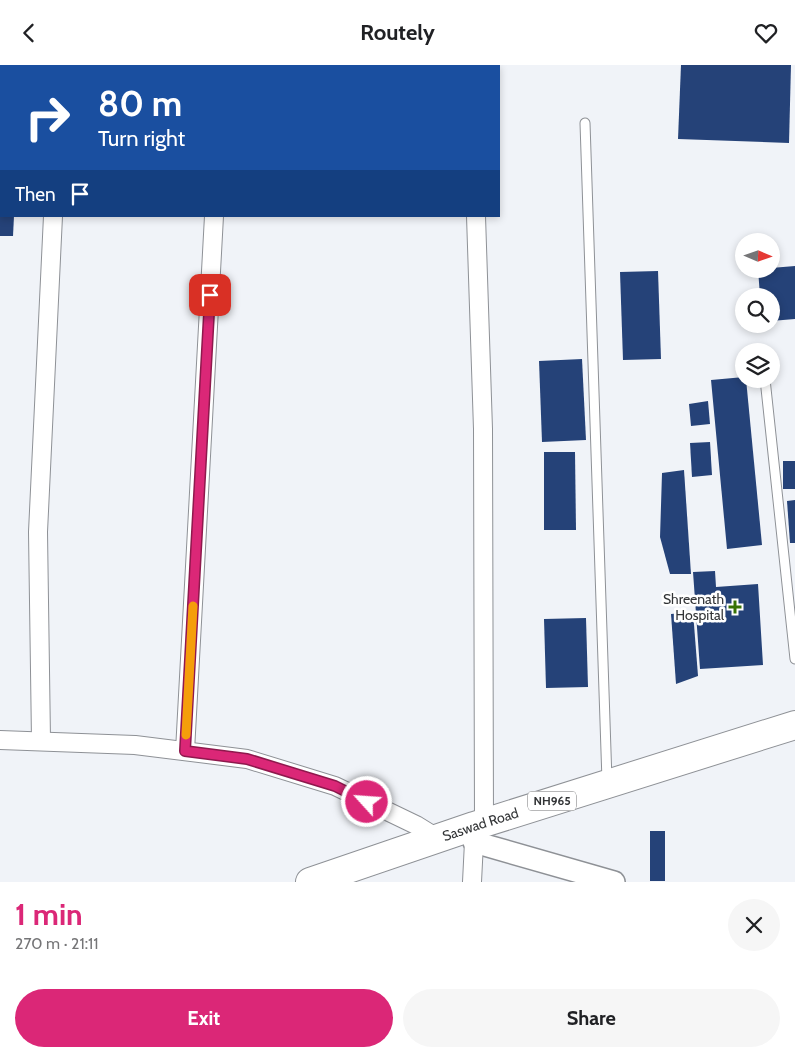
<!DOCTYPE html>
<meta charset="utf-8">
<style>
:root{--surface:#fff;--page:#f6f6f6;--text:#202124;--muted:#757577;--accent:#db2777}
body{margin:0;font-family:Cabin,sans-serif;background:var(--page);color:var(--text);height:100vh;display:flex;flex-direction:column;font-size:19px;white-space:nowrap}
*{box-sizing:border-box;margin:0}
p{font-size:16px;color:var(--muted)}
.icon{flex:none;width:28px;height:28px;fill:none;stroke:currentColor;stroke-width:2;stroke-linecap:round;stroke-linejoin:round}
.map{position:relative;height:817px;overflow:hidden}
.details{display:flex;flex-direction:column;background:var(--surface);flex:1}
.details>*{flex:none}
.top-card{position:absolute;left:0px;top:0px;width:500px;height:152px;box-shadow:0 2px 8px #0003;background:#1a4fa0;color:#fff;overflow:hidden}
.needle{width:32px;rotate:92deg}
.fabs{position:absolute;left:735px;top:168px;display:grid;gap:10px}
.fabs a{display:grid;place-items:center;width:45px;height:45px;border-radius:50%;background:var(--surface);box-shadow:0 2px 8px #0003;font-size:25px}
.pin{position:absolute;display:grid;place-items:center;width:42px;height:42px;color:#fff;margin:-21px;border-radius:10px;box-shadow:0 2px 8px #0006}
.me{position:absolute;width:55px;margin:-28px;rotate:296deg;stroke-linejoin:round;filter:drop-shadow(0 0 4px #0008)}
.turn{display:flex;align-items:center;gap:18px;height:105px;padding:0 15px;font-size:22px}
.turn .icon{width:65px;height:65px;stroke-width:2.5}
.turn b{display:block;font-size:35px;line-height:42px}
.then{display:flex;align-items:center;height:48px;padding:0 15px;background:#0003;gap:10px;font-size:19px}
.round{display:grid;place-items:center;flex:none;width:52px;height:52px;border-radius:26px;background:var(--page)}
.overview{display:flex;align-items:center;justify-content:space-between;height:85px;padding:0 15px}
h1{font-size:30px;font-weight:800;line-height:38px;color:var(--accent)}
.button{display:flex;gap:10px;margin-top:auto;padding:10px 15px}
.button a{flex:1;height:58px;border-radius:30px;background:var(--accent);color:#fff;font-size:20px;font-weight:800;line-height:58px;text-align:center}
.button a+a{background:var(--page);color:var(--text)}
header{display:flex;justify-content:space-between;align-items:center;height:65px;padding:0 15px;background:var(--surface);font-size:22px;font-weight:800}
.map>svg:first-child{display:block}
.building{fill:#254278}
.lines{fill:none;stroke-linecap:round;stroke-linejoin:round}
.service-casing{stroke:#8e9196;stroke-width:11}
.minor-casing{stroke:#8e9196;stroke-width:20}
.tertiary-casing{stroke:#8e9196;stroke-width:24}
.trunk-casing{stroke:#8e9196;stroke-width:30}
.service{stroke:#fff;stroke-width:9}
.minor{stroke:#fff;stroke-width:18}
.tertiary{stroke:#fff;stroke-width:21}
.trunk{stroke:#fff;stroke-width:28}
.route-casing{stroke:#8e194d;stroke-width:12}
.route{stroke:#db2777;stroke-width:9}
.slow{stroke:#f59e0b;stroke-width:9}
.poi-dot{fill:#367204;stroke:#fff;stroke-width:2}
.labels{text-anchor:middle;stroke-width:5;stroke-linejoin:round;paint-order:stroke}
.shield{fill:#fff;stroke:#707172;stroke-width:1}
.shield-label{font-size:12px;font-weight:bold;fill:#323436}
.poi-label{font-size:14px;fill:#323436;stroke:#fff;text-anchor:end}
.street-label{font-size:14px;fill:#323436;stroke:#fff}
</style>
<header><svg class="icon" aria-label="back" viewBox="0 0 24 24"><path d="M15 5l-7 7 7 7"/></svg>Routely<svg class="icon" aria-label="heart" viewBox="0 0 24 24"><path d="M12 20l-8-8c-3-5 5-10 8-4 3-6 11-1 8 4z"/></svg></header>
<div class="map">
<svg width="795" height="817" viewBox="0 0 795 817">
<rect width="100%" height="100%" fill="#f0f3f8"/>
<!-- building -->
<g class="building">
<path d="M 681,0 L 791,0 L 789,78 L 678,74 Z"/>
<path d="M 0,151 L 14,151 L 13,171 L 0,171 Z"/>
<path d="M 795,201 L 795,254 L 771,256 L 771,231 L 760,231 L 758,204 Z"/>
<path d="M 658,206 L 661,294 L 623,295 L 620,207 Z"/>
<path d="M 582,294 L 586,375 L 542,377 L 539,296 Z"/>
<path d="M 744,312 L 746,314 L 762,480 L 727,484 L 711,315 Z"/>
<path d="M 708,336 L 710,359 L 691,361 L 689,339 Z"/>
<path d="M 710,377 L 712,410 L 692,412 L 690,378 Z"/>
<path d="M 544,387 L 575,387 L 576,465 L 544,465 Z"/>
<rect x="783" y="396" width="12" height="28"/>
<path d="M 684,405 L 691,509 L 670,509 L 660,472 L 662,408 Z"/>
<path d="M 795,435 L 795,478 L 790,478 L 787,436 Z"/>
<path d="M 715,506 L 716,522 L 758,519 L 763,600 L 700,604 L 693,507 Z"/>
<path d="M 693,547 L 698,611 L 676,619 L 671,549 Z"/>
<path d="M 586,553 L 588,622 L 546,623 L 544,554 Z"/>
<rect x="650" y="766" width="15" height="50"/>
</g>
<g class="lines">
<!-- service casing -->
<g class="service-casing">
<g id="service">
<path d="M 355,1 L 355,0"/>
<path d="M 585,58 L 607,716"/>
<path d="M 765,314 L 795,594"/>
</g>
</g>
<!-- minor casing -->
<g class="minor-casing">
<g id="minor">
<path d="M 45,0 L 45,1"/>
<path d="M 471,0 L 471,1"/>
<path d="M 222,1 L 222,0"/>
<path d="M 476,151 L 483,364 L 484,758"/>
<path d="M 0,675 L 135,680 L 247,694 L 335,721 L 416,760 L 437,773"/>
<path d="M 41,675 L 38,467 L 53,151"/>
<path d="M 185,686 L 214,151"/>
<path d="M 472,817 L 474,777"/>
</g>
</g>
<!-- tertiary casing -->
<g class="tertiary-casing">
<path id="tertiary" d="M 474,761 L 474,777 L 614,817"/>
</g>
<!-- trunk casing -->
<g class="trunk-casing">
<g id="trunk">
<path id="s1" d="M 310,817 L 474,761 L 795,660"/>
</g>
</g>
<!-- service -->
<use href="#service" class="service"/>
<!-- minor -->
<use href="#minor" class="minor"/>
<!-- tertiary -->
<use href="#tertiary" class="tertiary"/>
<!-- trunk -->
<use href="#trunk" class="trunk"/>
</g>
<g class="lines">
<!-- route casing -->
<g class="route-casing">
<path id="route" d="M 210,230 L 185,686 L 247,694 L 335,721 L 367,737"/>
</g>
<!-- route -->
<use href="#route" class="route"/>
<!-- slow -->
<path class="slow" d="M 186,670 L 193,541"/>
</g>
<!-- markers -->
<path class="poi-dot" d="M732.5 534.5h5v5h5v5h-5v5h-5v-5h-5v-5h5z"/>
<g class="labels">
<!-- shield labels -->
<rect class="shield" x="528" y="726.5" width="48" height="19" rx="4"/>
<g class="shield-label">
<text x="552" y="740">NH965</text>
</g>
<!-- poi labels -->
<g class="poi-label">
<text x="724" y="539">Shreenath<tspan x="724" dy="16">Hospital</tspan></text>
</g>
<!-- street labels -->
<g class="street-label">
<text dy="5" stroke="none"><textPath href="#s1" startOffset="180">Saswad Road</textPath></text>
</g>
</g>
</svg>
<div class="fabs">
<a><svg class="needle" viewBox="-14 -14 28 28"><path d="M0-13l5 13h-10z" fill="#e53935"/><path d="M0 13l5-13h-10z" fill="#757577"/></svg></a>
<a><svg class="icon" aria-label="search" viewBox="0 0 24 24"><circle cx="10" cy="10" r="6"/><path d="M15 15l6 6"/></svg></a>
<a><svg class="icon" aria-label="layers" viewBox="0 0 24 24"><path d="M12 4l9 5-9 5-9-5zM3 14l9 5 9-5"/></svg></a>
</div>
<div class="pin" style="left:210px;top:230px;background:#d93025"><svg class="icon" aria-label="arrive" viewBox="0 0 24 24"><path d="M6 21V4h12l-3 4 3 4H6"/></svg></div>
<svg class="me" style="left:367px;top:737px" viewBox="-20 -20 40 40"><circle r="17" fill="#db2777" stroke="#fff" stroke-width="3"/><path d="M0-11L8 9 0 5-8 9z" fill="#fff"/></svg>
<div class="top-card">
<div class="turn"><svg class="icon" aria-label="right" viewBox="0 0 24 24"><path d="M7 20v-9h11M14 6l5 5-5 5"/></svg><div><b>80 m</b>Turn right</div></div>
<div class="then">Then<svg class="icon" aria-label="arrive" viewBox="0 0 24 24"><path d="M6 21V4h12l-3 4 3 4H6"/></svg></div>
</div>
</div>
<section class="details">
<div class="overview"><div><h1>1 min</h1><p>270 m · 21:11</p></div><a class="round"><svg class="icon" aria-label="close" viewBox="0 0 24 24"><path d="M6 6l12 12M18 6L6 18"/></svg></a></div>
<div class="button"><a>Exit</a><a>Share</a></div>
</section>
